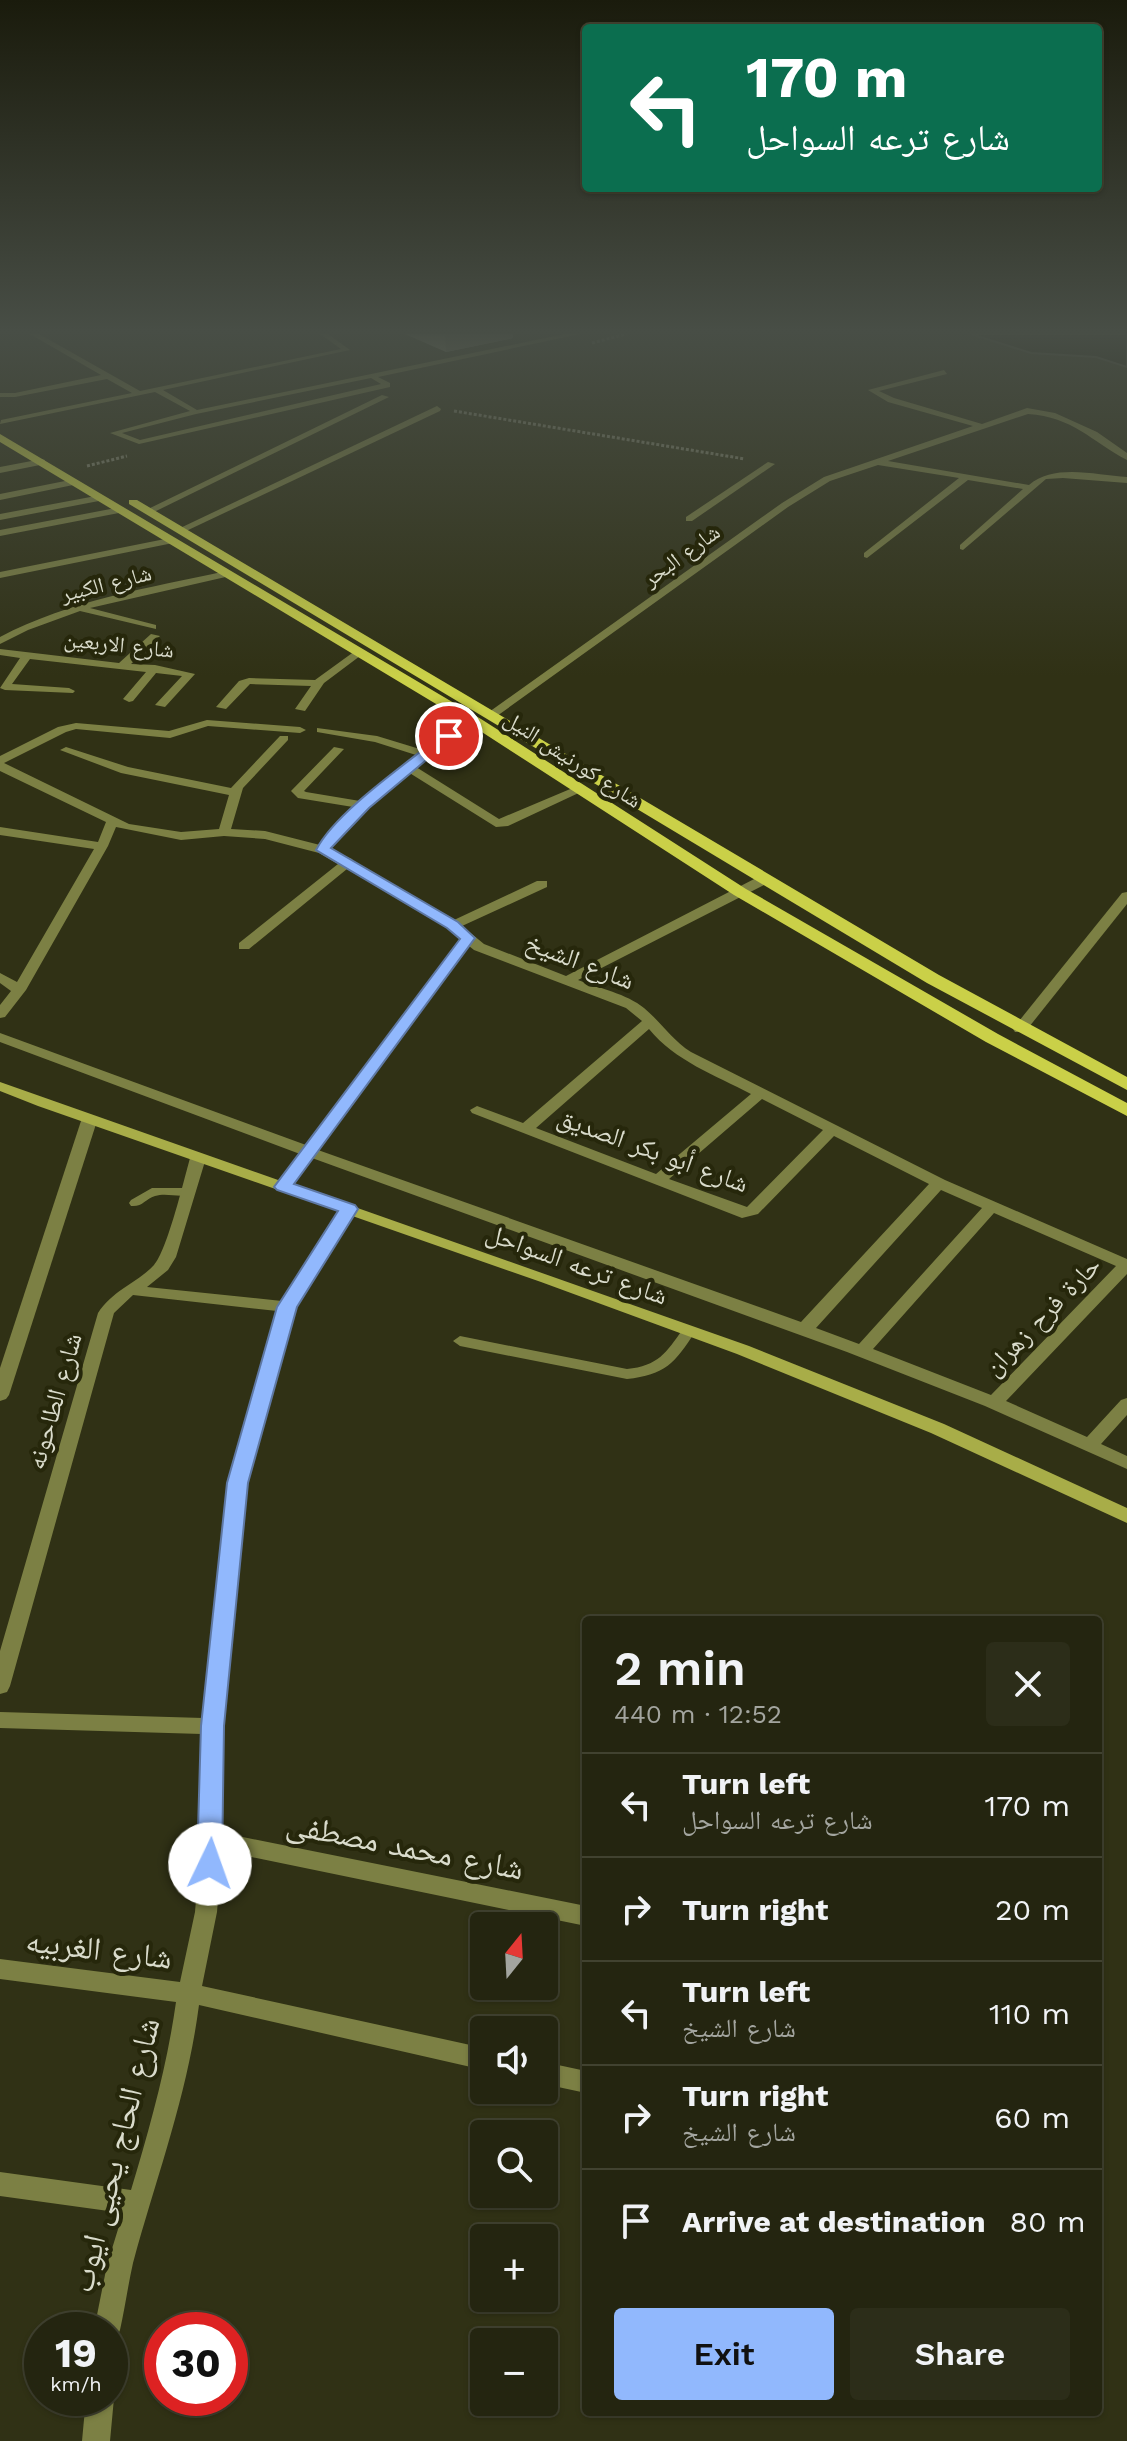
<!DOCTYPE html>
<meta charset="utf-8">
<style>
:root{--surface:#242510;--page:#2c2d19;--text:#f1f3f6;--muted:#a3a59f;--line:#414230;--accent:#91b8fd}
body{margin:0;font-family:"Work Sans","Noto Naskh Arabic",sans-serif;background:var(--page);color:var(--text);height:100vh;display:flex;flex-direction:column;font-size:30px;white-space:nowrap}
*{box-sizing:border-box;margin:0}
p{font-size:26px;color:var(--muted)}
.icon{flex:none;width:44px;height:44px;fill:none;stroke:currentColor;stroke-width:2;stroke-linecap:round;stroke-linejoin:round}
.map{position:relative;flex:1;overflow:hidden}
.drawer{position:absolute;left:582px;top:1616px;width:520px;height:800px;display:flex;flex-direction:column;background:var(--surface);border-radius:8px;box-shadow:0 2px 6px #0004,0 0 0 2px var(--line)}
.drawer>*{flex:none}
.hud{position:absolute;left:582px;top:24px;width:520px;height:168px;border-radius:8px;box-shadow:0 2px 6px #0004,0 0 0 2px var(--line);background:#0b6e4f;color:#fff;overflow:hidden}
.needle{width:52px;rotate:18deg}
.fabs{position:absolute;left:470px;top:1912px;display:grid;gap:16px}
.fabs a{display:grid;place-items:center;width:88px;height:88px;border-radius:8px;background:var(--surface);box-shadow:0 2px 6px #0004,0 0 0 2px var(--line);font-size:40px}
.speed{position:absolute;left:24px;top:2312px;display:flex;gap:16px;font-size:40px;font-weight:700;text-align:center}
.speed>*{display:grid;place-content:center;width:104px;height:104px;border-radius:50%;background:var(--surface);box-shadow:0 2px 6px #0004,0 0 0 2px var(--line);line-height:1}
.speed small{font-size:20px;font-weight:400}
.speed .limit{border:12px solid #d22;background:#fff;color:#111}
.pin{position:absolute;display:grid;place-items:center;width:68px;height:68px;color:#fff;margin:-34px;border:4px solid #fff;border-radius:50%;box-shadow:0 2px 8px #0007}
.me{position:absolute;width:88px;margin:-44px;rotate:3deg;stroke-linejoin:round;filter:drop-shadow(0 0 6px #0008)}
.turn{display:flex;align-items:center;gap:28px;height:168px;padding:0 32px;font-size:36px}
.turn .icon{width:104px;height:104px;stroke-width:2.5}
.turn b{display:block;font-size:56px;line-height:68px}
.round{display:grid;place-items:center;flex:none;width:84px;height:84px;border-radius:8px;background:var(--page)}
.head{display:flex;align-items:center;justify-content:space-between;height:136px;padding:0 32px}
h1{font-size:48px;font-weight:600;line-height:60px}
.primary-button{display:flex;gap:16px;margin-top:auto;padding:16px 32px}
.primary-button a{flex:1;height:92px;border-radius:8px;background:var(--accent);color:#111;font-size:32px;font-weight:600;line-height:92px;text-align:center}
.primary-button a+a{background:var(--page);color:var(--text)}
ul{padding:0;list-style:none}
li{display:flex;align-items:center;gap:24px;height:104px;padding:0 32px;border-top:2px solid var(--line)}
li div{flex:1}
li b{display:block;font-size:30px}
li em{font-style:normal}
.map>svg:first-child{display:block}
.water{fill:#141400;stroke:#4f503d;stroke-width:2}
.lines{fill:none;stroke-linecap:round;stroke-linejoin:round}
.path{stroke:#80826b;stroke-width:3;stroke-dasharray:3 2;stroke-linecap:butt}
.service{fill:#7c8044;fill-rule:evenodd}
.minor{fill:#7c8044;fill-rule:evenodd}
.secondary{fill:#a8ad48;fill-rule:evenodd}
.primary{fill:#cad048;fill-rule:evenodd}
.wall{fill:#a7a98d}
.shaded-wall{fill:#888a73}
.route{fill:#91b8fd;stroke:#5e78a4;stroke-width:2}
.labels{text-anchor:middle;stroke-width:8;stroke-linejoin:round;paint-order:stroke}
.far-street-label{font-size:22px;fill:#d9dbcb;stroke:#26270b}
.street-label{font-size:26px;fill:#d9dbcb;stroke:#26270b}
.near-street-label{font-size:32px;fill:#d9dbcb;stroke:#26270b}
</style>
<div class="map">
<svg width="1127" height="2441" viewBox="0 0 1127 2441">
<rect width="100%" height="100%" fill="#303115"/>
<!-- water -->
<path class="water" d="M 971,334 L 1127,334 L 1127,367 L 1096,357 L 1031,353 Z"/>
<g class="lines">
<!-- path -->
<g class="path">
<path d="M 592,343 L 626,334"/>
<path d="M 454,411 L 745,459"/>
<path d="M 87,466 L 127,456"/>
</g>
<!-- service -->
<g class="service">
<path d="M 30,334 L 39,334 L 140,391 L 341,349 L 320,334 L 328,334 L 350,350 L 163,390 L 197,410 L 565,334 L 580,334 L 378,377 L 390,383 L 390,387 L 139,444 L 110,433 L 190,411 L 155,392 L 0,424 L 1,420 L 132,393 L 107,379 L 15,397 L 0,397 L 0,393 L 15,393 L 101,375 ZM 371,378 L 381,384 L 140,440 L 122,433 L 196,414 Z"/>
<path d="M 152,1188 L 188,1188 L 195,1192 C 183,1200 169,1192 155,1196 C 145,1199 143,1207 131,1206 L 129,1203 L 131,1200 Z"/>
<path d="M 688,1327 L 695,1332 C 675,1363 665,1375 627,1379 L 460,1346 L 453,1341 L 460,1336 L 627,1369 C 658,1366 666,1353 683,1329 Z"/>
</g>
<!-- minor -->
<g class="minor">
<path d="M 944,370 L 947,374 L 879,391 L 894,398 L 982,424 L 1027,408 L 1055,413 L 1097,432 L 1127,453 L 1127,460 C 1091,441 1073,417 1028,414 L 888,461 L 1029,485 C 1054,463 1096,475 1127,477 L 1127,483 L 1063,478 L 1046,479 L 963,550 L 960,549 L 960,545 L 1023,489 L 968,480 L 867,558 L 864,557 L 864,553 L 959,478 L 878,465 L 830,481 L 788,507 L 497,716 L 489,716 L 489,712 L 782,503 L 824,477 L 973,426 L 888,402 L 868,390 Z"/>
<path d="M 382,395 L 389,397 L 152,513 L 144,511 Z"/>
<path d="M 437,406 L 441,409 L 440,411 L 184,532 L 176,530 Z"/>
<path d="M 42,459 L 45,460 L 45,464 L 0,473 L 0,467 Z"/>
<path d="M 768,462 L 775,464 L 692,521 L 686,521 L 686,517 Z"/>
<path d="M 75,479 L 80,482 L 78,484 L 0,500 L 0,494 Z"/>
<path d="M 101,495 L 106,498 L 104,500 L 0,520 L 0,514 Z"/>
<path d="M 121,507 L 124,508 L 124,512 L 0,536 L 0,530 Z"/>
<path d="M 170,538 L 173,539 L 173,543 L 0,578 L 0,572 Z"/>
<path d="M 226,571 L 230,572 L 230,576 L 90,608 L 156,625 L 156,629 L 80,611 L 28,630 L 0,644 L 0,637 C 70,600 149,588 226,571 Z"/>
<path d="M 151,634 L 160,636 L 131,664 L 155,665 L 195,674 L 165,707 L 155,705 L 182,676 L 156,673 L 133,701 L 129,702 L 123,699 L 146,672 L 30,659 L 12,684 L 69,688 L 75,691 L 73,693 L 5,690 L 0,688 L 20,658 L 0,655 L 0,649 L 119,663 Z"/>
<path d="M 355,651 L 364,653 L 324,683 L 305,711 L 295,709 L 311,686 L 250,684 L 226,709 L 216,707 L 239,681 L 249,678 L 315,680 Z"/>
<path d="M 207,720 L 300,727 L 306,730 L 300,733 L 208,726 L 170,738 L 76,729 L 66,732 L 4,763 L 129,824 L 181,832 L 219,829 L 229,795 L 121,773 L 60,750 L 66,747 L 128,767 L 231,788 L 280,736 L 288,736 L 288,740 L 243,788 L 231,829 L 265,831 L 320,845 L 353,807 L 298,798 L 291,791 L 334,747 L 344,749 L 304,791 L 306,792 L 360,801 L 416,755 L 375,742 L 317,732 L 317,728 L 377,736 L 423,750 L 472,720 L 480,720 L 480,724 L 416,767 L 499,819 L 575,787 L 579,786 L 585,790 L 508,826 L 496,827 L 408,772 L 353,820 L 330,849 L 352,859 L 354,863 L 454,920 L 537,881 L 547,881 L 547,887 L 462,926 L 484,944 L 566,976 L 760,876 L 770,876 L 770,882 L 578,980 C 599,988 627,994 644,1008 C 661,1022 672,1040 691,1052 L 945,1180 L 1127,1259 L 1127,1274 L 1006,1401 L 1087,1437 L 1121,1400 L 1127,1398 L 1127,1415 L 1101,1444 L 1127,1456 L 1127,1469 L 985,1406 L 847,1352 L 312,1158 L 289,1190 L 277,1190 L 275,1187 L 300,1154 L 0,1042 L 0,1033 L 306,1145 L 461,938 L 448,928 L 347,869 L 249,949 L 239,949 L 239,943 L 338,864 L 319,853 L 265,839 L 224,836 L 181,840 L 116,827 L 108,846 L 26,990 L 5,1017 L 0,1018 L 0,1005 L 11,991 L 0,983 L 0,973 L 17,982 L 94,849 L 0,835 L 0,827 L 98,842 L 106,822 L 0,771 L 0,756 L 58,727 L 76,723 L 169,731 ZM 469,946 L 474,950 L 626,1008 L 642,1021 L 523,1123 L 477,1106 L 470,1110 L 472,1113 L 742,1218 L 758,1214 L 834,1136 L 929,1184 L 801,1322 L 318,1150 ZM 649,1029 C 675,1061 715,1075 751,1094 L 656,1174 L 536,1128 ZM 762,1099 L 823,1130 L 747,1207 L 669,1179 ZM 941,1190 L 982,1208 L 859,1344 L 816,1328 ZM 994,1213 L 1116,1266 L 991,1395 L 873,1349 Z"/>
<path d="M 1127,892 L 1127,904 L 1025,1032 L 1015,1032 L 1013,1029 L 1015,1026 L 1122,893 Z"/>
<path d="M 89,1116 L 97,1121 L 9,1395 L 6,1399 L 0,1401 L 0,1368 L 81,1121 Z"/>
<path d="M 198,1153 L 206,1158 L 176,1257 L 168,1270 L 147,1287 L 282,1301 L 343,1206 L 355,1206 L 357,1209 L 295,1307 L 246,1483 L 222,1726 L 223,1833 L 586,1906 L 586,1926 L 222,1851 L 217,1912 L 202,1986 L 484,2048 L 484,2070 L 199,2005 C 187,2097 157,2175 133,2263 C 128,2285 125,2308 120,2330 L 116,2339 L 110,2342 L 110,2330 L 94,2330 L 107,2265 L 123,2213 L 0,2196 L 0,2172 L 131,2190 C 150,2127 167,2066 176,2002 L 0,1979 L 0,1959 L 180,1982 L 195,1912 L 201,1840 L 202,1734 L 0,1728 L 0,1712 L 203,1718 L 228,1483 L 277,1311 L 133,1295 L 114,1313 L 10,1686 L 7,1692 L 0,1694 L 0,1651 L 98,1313 C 114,1289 136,1284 154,1265 C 167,1251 184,1180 190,1158 Z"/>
<path d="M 544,2062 L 586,2071 L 586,2093 L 544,2084 Z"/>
<path d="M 110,2390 L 114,2398 L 110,2441 L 82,2441 L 86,2398 L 110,2398 Z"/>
</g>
<!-- secondary -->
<path class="secondary" d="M 0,1082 L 749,1346 L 944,1424 L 1127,1508 L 1127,1523 L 931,1433 L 737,1354 L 541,1282 L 38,1106 L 0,1091 Z"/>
<!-- primary -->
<g class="primary">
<path d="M 0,434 L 481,719 L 746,889 L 998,1034 L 1127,1103 L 1127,1116 L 986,1042 L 734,895 L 471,725 L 0,442 Z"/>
<path d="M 129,500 L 137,500 L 939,975 L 1127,1077 L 1127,1090 L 927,983 L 129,504 Z"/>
</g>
</g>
<!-- wall -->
<path class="wall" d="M 405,334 L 513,334 L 513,338 L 446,352 Z"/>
<!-- shaded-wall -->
<path class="shaded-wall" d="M 445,334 L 513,334 L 513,338 L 446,352 Z"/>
<!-- sky -->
<linearGradient id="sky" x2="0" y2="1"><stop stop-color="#1a1b0c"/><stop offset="0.49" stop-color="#484e46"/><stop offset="1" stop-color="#484e46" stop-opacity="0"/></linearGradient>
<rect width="1127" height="676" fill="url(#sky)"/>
<!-- route -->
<path class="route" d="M 444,733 L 455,736 L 369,808 L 331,848 L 458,922 L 475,938 L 294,1184 L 355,1205 L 358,1209 L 297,1307 L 248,1483 L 224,1726 L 222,1864 L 219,1871 L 210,1874 L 201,1871 L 197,1864 L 201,1726 L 227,1483 L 277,1307 L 338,1211 L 277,1190 L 274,1187 L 460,939 L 447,928 L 316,850 C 336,811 409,762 444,733 Z"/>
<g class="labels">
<!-- far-street labels -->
<g class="far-street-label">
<text transform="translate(681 555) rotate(-36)" y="8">شارع البحر</text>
<text transform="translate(106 583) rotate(-14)" y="8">شارع الكبير</text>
<text transform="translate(119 644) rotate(6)" y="8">شارع الاربعين</text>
<text transform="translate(573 759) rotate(33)" y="8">شارع كورنيش النيل</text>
</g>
<!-- street labels -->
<g class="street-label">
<text transform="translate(580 961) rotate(21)" y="9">شارع الشيخ</text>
<text transform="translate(653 1150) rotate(20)" y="9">شارع أبو بكر الصديق</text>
<text transform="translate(577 1264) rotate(20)" y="9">شارع ترعه السواحل</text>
<text transform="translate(1042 1316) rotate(-46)" y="9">حارة فرح زهران</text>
<text transform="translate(54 1401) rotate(-74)" y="9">شارع الطاحونه</text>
</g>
<!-- near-street labels -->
<g class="near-street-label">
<text transform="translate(405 1846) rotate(11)" y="11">شارع محمد مصطفى</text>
<text transform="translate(99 1949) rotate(7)" y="11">شارع الغربيه</text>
<text transform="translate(115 2155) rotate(-76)" y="11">شارع الحاج يحيى ايوب</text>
</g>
</g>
</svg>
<div class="fabs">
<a><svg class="needle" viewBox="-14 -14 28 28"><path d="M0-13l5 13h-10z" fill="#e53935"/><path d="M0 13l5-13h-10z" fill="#a3a59f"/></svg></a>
<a><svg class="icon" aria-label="sound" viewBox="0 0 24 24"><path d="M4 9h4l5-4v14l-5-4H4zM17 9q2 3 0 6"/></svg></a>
<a><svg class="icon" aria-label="search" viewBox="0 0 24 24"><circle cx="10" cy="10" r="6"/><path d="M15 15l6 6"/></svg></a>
<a>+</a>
<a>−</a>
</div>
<div class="speed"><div>19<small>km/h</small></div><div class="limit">30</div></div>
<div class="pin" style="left:449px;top:736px;background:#d93025"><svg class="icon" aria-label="arrive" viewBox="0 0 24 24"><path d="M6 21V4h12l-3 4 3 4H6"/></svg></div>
<svg class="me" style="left:210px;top:1864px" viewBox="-20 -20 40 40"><circle r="19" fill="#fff"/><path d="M0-13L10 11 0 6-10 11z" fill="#91b8fd"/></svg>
<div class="hud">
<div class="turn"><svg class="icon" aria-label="left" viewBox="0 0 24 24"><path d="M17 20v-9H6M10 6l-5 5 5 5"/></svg><div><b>170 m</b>شارع ترعه السواحل</div></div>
</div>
<section class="drawer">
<div class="head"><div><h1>2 min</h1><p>440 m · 12:52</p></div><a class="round"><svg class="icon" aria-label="close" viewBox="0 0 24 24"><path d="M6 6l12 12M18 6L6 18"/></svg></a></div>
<ul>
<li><svg class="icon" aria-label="left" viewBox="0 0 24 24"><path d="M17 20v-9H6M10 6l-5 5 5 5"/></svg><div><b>Turn left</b><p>شارع ترعه السواحل</p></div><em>170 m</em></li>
<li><svg class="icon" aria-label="right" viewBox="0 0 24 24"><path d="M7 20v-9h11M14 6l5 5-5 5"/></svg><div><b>Turn right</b></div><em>20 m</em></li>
<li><svg class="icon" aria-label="left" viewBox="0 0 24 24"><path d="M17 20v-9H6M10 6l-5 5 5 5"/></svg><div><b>Turn left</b><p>شارع الشيخ</p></div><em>110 m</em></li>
<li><svg class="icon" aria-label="right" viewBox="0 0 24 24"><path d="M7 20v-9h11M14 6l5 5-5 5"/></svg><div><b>Turn right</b><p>شارع الشيخ</p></div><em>60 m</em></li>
<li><svg class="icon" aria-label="arrive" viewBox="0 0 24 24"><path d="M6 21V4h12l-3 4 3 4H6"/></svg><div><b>Arrive at destination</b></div><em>80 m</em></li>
</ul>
<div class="primary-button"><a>Exit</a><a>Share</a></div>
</section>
</div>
